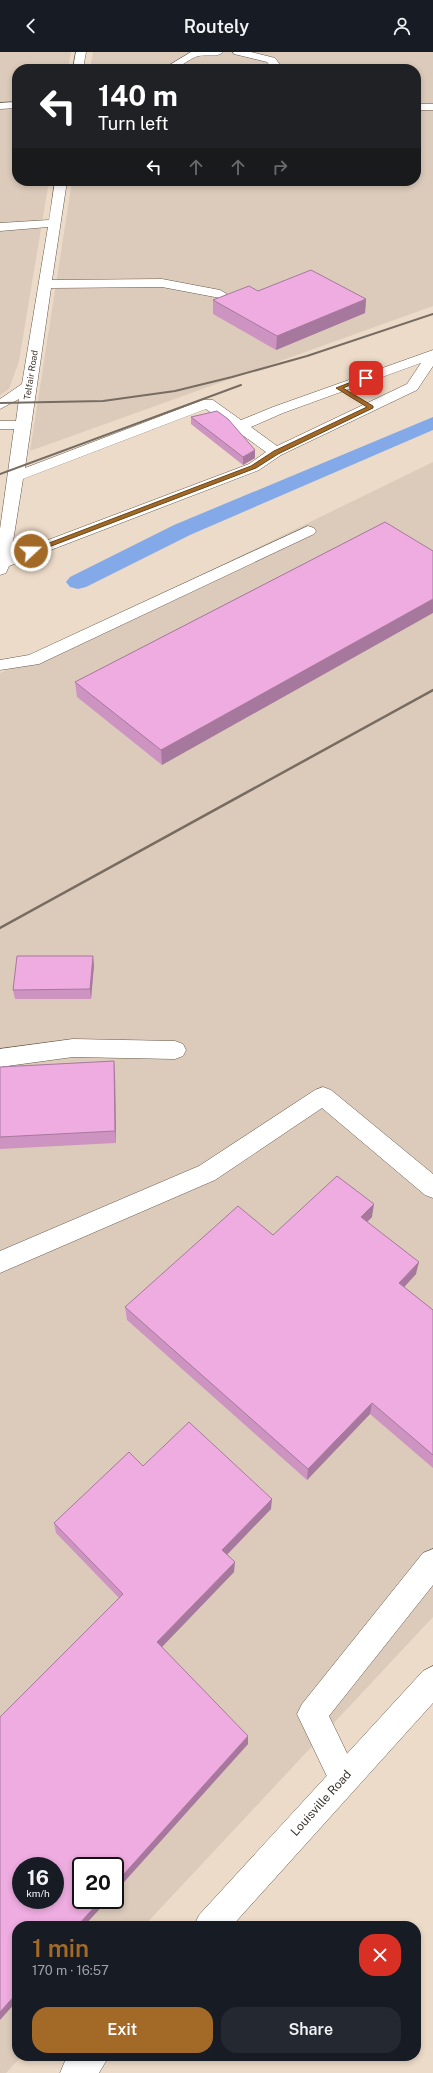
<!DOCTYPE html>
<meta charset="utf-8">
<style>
:root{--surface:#171b24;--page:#242831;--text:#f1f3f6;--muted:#9ea1a6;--accent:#a36a27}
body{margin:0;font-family:"Public Sans",sans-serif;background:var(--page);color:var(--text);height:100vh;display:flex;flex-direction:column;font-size:15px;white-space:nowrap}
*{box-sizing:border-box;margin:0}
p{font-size:13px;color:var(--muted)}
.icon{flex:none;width:22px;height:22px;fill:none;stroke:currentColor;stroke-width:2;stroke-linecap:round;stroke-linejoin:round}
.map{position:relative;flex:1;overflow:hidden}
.sheet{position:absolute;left:12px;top:1869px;width:409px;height:140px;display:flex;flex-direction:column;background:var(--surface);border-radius:16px;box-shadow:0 2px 6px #0003}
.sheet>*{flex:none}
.banner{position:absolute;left:12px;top:12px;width:409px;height:122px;border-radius:16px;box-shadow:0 2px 6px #0003;background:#202124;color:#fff;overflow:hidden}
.speed{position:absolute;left:12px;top:1805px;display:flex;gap:8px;font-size:20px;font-weight:700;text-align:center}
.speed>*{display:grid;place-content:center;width:52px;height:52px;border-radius:50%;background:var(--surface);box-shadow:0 2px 6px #0003;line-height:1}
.speed small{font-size:10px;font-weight:400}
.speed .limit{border:2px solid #111;border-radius:6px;background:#fff;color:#111}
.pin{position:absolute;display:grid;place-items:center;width:34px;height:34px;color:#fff;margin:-17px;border-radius:8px;box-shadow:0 2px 6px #0006}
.me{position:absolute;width:44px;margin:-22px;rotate:69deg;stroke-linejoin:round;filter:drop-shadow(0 0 3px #0008)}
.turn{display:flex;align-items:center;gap:14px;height:84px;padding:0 20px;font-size:18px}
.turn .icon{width:52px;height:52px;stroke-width:2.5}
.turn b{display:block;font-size:28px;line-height:34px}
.lanes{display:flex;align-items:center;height:38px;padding:0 20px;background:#0003;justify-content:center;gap:20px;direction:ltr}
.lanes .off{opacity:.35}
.round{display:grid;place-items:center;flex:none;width:42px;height:42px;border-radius:16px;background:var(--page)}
.summary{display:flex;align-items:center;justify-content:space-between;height:68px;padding:0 20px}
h1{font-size:24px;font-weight:600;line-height:30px;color:var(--accent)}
.action{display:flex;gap:8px;margin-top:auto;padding:8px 20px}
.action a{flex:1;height:46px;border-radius:16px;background:var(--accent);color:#fff;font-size:16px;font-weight:600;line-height:46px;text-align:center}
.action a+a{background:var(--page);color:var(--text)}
header{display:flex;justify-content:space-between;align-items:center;height:52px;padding:0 20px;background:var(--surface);font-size:18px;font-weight:600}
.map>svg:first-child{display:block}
.industrial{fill:#dccbbb;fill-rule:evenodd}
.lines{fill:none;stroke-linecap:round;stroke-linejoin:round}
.canal{fill:#84a9e8;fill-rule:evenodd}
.minor-casing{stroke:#685949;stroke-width:1}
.major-casing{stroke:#685949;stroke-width:1}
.minor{fill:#fff;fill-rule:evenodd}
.major{fill:#fff;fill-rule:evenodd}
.rail-far1{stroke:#776c61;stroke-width:2}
.rail{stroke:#776c61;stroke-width:2.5}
.wall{fill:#cd94c1}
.shaded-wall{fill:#a7789d}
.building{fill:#eeace0;stroke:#a7789d;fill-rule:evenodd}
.route{fill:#a36a27;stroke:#6a4519}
.labels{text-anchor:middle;stroke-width:3;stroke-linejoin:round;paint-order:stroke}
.far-street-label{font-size:9px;fill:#3b342d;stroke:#fff}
.near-street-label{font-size:12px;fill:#3b342d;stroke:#fff}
</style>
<header><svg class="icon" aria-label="back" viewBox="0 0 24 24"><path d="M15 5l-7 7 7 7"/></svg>Routely<svg class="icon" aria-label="person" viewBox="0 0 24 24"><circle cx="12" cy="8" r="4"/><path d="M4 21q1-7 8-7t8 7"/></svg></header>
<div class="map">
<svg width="433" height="2021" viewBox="0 0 433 2021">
<rect width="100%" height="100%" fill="#eddbc9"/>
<!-- industrial -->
<g class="industrial">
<path d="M 0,0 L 71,0 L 68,17 L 17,17 L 17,129 L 49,129 L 19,309 L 9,337 L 0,343 Z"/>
<path d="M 93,0 L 433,0 L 433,254 L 30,399 L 72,129 L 416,129 L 416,17 L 90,17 Z"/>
<path d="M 433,410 L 433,1565 L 144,1874 L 17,1874 L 17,2004 L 22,2004 L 6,2021 L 0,2021 L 0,621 ZM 21,1814 L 55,1814 L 55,1848 L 21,1848 ZM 81,1814 L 115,1814 L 115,1848 L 81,1848 Z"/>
</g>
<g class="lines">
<!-- canal -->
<path class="canal" d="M 433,365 L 433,378 L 190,483 L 86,535 L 78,537 L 70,535 L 66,530 L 70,525 L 174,473 Z"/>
<!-- minor casing -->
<g class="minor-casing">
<g id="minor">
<path d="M 76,0 L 86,0 L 83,17 L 73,17 Z"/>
<path d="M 191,0 L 223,0 C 217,6 206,2 198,4 C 182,10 183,17 163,17 Z"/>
<path d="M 233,0 L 251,0 L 275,6 L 283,17 L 273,17 L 267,10 L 234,2 Z"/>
<path d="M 17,50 L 17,56 L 0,57 L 0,51 Z"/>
<rect x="416" y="52" width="17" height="6"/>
<path d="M 55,129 L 67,129 L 52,228 L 162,227 L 220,238 L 227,242 L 220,246 L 162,235 L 51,236 L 25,416 L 203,348 L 213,348 L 241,368 L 273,355 L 433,298 L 433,314 L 417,338 L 281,403 L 259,418 L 9,514 L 6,521 L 0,523 L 0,477 L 14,377 L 0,377 L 0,369 L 16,369 L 19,347 L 0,357 L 0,347 L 22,332 L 48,175 L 0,179 L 0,171 L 49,168 ZM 421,311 L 407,332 L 277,394 L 251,375 L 283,361 ZM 206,357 L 266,400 L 249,412 L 11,502 L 23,427 Z"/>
<path d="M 308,474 L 314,476 L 316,479 L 314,482 L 39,612 L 0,618 L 0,608 L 29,603 Z"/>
<path d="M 73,987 L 175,989 L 183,992 L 186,998 L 183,1004 L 175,1007 L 73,1005 L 0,1015 L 0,997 Z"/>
<path d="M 323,1035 L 331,1038 L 433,1122 L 433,1146 L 425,1143 L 322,1056 L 215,1128 L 0,1221 L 0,1199 L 199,1114 L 315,1038 Z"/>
<path d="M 433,1497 L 433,1533 L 329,1664 L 359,1726 L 355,1737 L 344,1741 L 333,1737 L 297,1662 L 302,1652 L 423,1501 Z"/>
</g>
</g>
<!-- major casing -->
<g class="major-casing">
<g id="major">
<path d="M 433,1614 L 433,1651 L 232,1874 L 194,1874 L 199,1863 L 423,1619 Z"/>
<path d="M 70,2004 L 109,2004 L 99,2021 L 60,2021 L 65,2009 Z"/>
</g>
</g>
<!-- minor -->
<use href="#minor" class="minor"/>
<!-- major -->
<use href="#major" class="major"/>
<!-- rail-far1 -->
<g class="rail-far1">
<path d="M 0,351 L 103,349 L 175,339 L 232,325 L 307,304 L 433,262"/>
<path d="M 0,422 L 241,333"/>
</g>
<!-- rail -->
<path class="rail" d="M 0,876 L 433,638"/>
</g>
<!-- wall -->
<g class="wall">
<path d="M 258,239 L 366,247 L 365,261 L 276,298 L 213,262 L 213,248 Z"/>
<path d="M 191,365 L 255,406 L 243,413 L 191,372 Z"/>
<path d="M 385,470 L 162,713 L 77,645 L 75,630 Z"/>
<path d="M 94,913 L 91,947 L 15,947 L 13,938 Z"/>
<path d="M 0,1015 L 115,1021 L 116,1091 L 0,1097 Z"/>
<path d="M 372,1165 L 367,1170 L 416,1222 L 404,1235 L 433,1258 L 433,1416 L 370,1362 L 307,1428 L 127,1268 L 125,1255 L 273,1183 Z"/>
<path d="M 143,1414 L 271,1457 L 227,1502 L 234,1520 L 162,1595 L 248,1692 L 115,1840 L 119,1546 L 56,1481 L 54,1471 Z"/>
</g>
<!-- shaded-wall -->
<g class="shaded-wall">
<path d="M 366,247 L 365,261 L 276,298 L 277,284 Z"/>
<path d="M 255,398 L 255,406 L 243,413 L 243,405 Z"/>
<path d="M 433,547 L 433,561 L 162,713 L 161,698 Z"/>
<path d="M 93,904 L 94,913 L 91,947 L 90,937 Z"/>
<path d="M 114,1009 L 115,1021 L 116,1091 L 115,1079 Z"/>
<path d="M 374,1152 L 372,1165 L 359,1178 L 361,1165 Z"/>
<path d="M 419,1210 L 416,1222 L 397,1243 L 399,1231 Z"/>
<path d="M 372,1351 L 370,1362 L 307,1428 L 308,1417 Z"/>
<path d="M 272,1447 L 271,1457 L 222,1508 L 222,1498 Z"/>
<path d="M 235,1510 L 234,1520 L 158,1599 L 157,1590 Z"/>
<path d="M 248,1684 L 248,1692 L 115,1840 L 115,1832 Z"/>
<path d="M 101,1848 L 108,1848 L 84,1874 L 77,1874 Z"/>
<path d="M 17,1941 L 17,1949 L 0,1968 L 0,1960 Z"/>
</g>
<!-- building -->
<g class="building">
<path d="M 359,16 L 390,17 L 358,17 Z"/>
<path d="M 311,218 L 366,247 L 277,284 L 213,248 L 249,234 L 258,239 Z"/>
<path d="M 217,359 L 228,367 L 255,398 L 243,405 L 191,365 Z"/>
<path d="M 385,470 L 433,499 L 433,547 L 161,698 L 75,630 Z"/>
<path d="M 17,904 L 93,904 L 90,937 L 13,938 Z"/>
<path d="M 114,1009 L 115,1079 L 0,1085 L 0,1015 Z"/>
<path d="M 337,1124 L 374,1152 L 361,1165 L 419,1210 L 399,1231 L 433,1258 L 433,1403 L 372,1351 L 308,1417 L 125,1255 L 238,1154 L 273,1183 Z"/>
<path d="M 189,1370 L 272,1447 L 222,1498 L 235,1510 L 157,1590 L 248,1684 L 115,1832 L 115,1814 L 81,1814 L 81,1848 L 101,1848 L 77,1874 L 17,1874 L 17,1941 L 0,1960 L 0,1665 L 123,1542 L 54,1471 L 129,1400 L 143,1414 ZM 21,1814 L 55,1814 L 55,1848 L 21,1848 Z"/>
</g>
<!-- route -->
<path class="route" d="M 364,325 L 368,326 L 343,336 L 373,354 L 373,356 L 278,402 L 256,416 L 33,501 L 28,499 L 251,414 L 274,399 L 367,355 L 336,336 Z"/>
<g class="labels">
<!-- far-street labels -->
<g class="far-street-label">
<text transform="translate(31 323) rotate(-81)" y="3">Telfair Road</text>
</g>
<!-- near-street labels -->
<g class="near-street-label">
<text transform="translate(321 1751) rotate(-48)" y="4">Louisville Road</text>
</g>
</g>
</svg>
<div class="speed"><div>16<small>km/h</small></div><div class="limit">20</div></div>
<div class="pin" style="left:366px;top:326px;background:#d93025"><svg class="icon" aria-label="arrive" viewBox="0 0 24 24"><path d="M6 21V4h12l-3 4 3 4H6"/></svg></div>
<svg class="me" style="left:31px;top:499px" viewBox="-20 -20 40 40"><circle r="17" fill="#a36a27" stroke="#fff" stroke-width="3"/><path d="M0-11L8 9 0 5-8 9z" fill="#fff"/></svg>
<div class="banner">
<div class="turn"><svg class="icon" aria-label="left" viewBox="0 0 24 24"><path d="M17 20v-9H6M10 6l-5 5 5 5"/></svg><div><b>140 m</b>Turn left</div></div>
<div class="lanes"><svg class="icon" aria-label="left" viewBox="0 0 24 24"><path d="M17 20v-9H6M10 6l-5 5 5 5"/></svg><svg class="icon off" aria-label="ahead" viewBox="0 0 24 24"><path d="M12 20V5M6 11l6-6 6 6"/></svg><svg class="icon off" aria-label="ahead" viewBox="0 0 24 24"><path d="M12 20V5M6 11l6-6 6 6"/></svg><svg class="icon off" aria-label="right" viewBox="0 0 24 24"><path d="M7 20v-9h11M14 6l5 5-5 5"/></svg></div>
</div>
<section class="sheet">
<div class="summary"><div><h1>1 min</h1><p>170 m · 16:57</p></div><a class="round" style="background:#d93025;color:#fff"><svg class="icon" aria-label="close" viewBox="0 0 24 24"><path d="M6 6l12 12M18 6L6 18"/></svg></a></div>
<div class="action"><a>Exit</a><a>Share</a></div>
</section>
</div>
